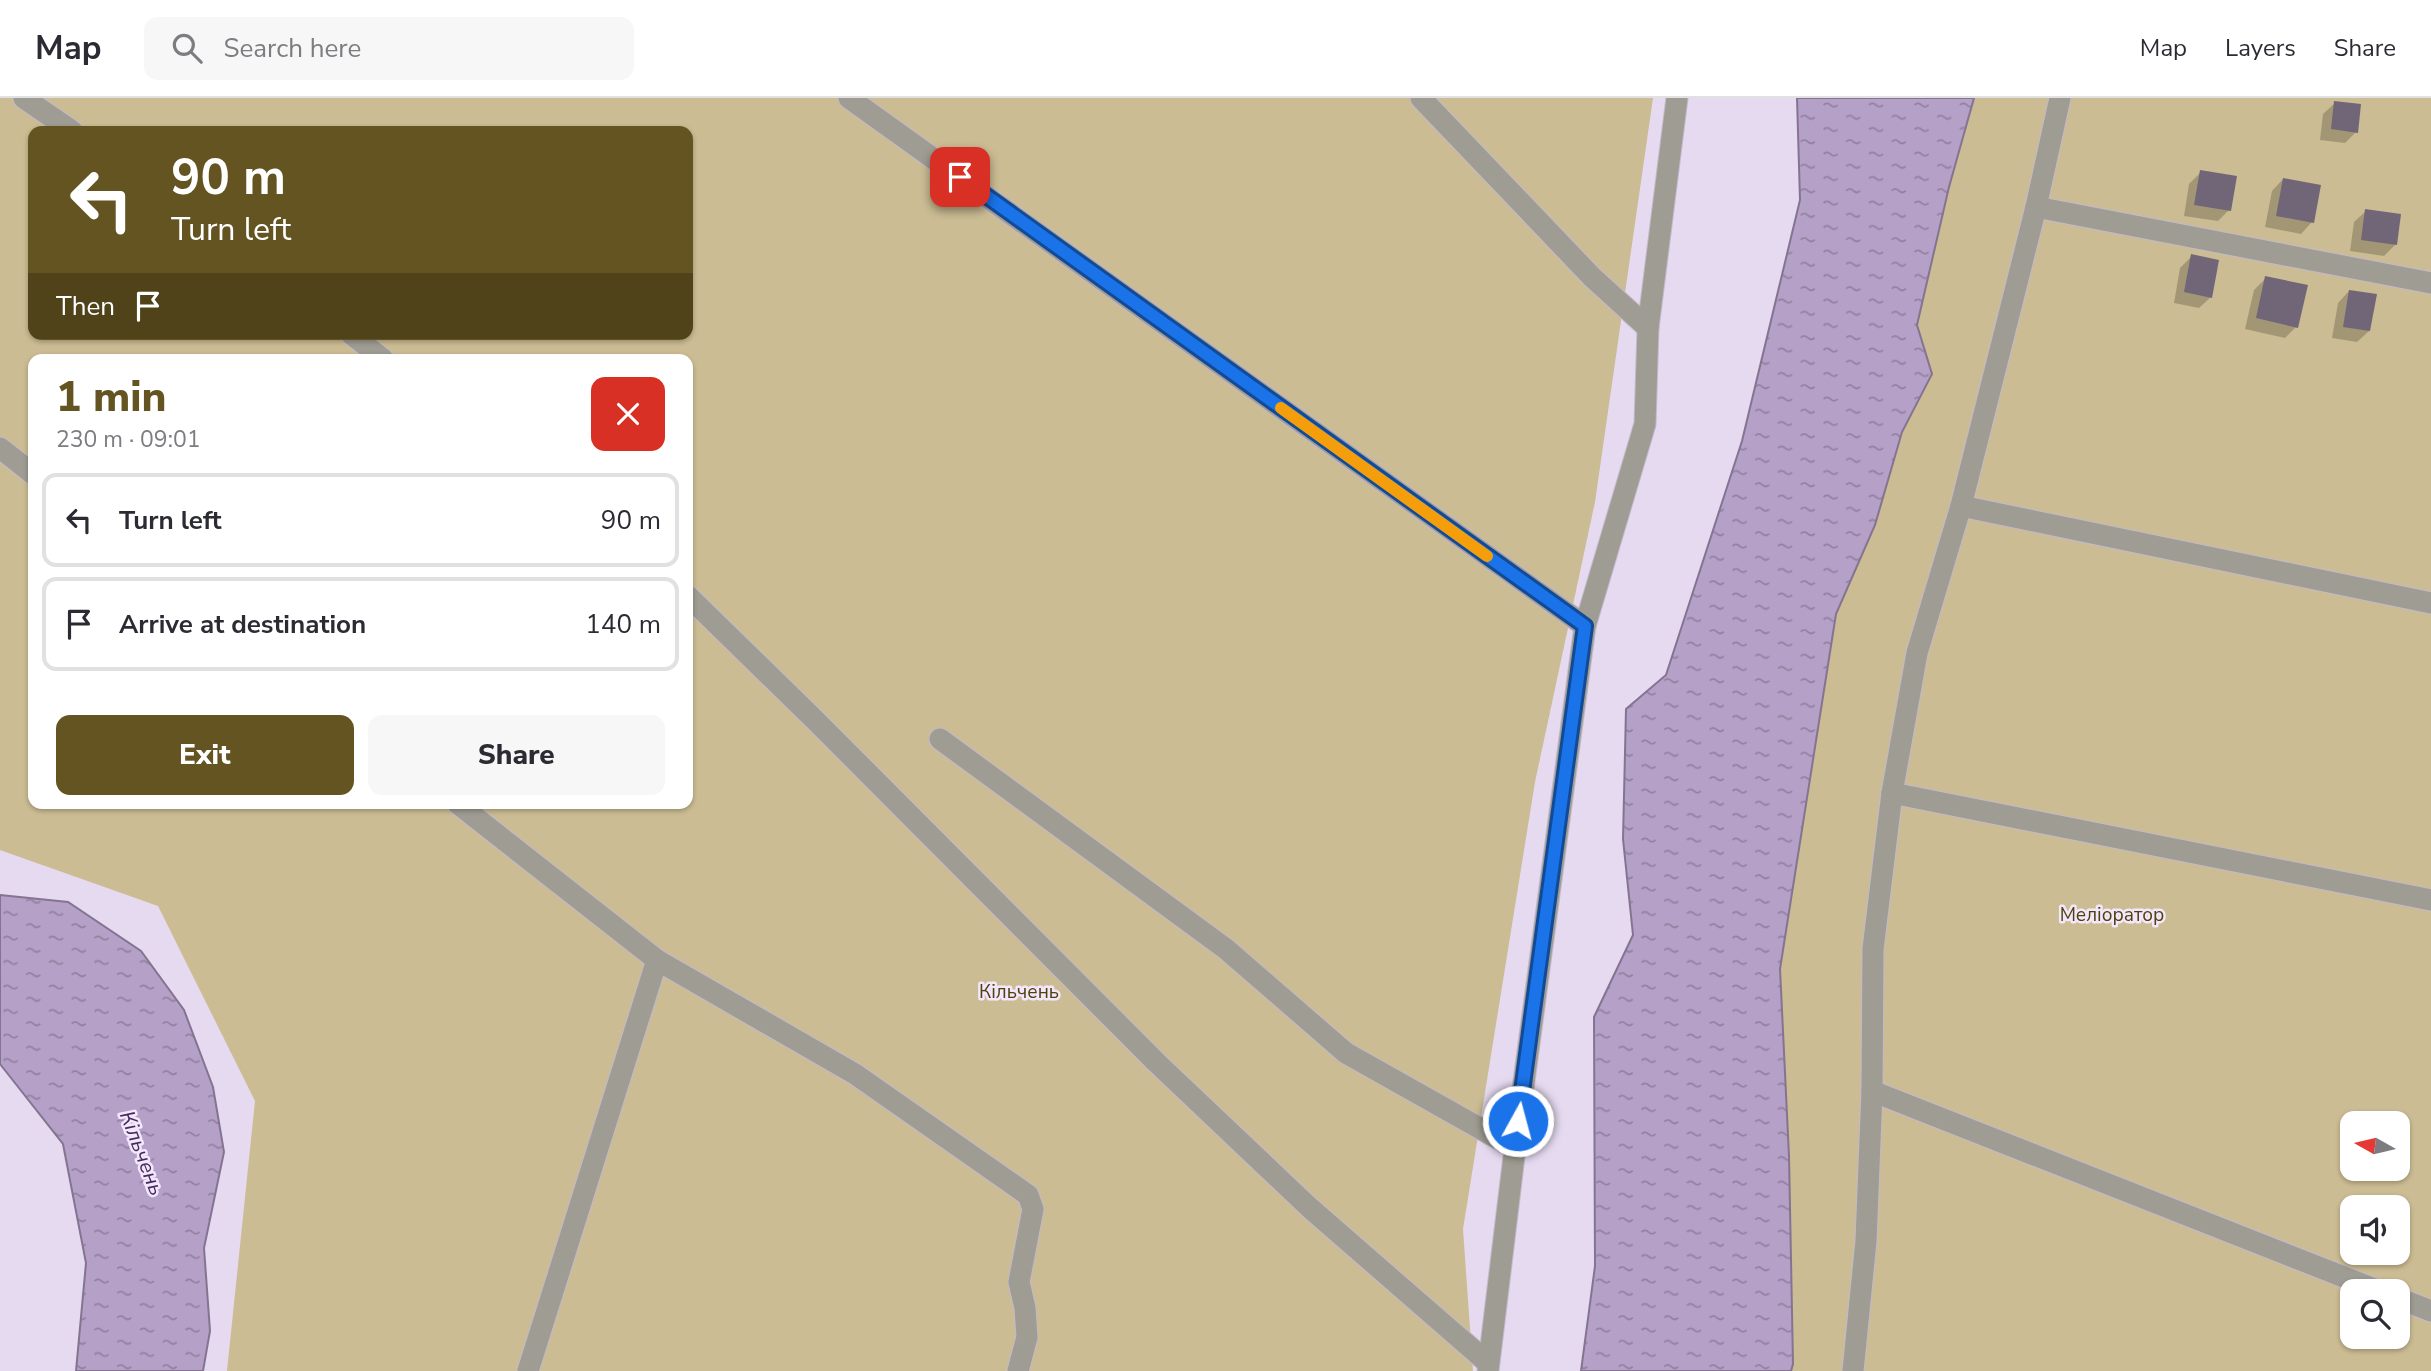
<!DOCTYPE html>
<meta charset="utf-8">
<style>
:root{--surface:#fff;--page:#f7f7f7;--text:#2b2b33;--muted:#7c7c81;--line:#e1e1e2;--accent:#645421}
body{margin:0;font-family:"Nunito Sans",sans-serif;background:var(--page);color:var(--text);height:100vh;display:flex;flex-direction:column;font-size:26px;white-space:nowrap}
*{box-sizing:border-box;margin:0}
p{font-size:23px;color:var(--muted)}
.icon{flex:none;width:38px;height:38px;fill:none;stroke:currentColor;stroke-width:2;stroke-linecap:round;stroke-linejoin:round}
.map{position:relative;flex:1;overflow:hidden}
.side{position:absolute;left:28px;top:256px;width:665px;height:455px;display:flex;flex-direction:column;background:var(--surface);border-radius:14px;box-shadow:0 2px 5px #0004}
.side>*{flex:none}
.hud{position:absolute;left:28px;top:28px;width:665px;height:214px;border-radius:14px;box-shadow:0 2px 5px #0004;background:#645421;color:#fff;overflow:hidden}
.needle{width:46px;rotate:278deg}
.fabs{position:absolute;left:2340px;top:1013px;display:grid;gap:14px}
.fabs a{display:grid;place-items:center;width:70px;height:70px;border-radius:14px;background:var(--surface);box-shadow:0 2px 5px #0004;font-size:35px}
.pin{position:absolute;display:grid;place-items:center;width:60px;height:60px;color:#fff;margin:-30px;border-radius:14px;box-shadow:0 4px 10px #0006}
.me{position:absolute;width:77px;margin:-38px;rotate:7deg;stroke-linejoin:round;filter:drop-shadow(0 0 5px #0008)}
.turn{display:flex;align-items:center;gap:24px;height:147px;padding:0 28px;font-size:32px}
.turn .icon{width:91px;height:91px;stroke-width:2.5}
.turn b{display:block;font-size:49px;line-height:60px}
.then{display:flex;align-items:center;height:66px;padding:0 28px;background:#0003;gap:14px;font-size:26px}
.round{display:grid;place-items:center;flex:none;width:74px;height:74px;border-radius:14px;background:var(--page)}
.overview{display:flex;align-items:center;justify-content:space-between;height:119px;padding:0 28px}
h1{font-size:42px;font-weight:800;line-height:52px;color:var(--accent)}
.button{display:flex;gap:14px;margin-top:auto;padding:14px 28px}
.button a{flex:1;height:80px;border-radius:14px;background:var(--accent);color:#fff;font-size:28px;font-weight:800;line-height:80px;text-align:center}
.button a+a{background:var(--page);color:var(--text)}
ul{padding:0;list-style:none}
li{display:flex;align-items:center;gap:21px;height:94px;margin:0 14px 10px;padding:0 14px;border:4px solid var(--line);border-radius:14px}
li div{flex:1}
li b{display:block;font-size:26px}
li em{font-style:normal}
header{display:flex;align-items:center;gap:42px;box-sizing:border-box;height:98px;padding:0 35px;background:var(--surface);border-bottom:2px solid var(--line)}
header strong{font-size:33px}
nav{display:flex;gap:38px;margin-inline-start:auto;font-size:24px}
.search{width:490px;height:63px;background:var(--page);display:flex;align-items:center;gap:18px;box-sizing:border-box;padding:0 24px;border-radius:14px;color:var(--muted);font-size:26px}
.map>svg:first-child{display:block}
.garden{fill:#cbbc93;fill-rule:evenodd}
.water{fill:url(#water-ripples);stroke:#847491;stroke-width:2}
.shadow{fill:#0003}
.building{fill:#706678}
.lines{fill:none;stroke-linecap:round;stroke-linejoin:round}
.minor-casing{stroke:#c3b9cc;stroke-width:23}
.minor{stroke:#9f9c93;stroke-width:21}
.route-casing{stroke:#114b97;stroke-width:18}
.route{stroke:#1a73e8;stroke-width:12}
.slow{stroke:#f59e0b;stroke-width:12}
.labels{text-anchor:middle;stroke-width:5;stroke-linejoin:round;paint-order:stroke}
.park-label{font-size:19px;fill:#50400a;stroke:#f2e7fc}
.water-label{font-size:21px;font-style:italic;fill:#46295a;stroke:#f2e7fc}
</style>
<header>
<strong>Map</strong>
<div class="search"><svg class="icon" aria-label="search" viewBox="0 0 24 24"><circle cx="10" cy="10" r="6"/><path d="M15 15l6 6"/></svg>Search here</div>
<nav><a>Map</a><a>Layers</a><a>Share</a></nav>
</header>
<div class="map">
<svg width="2431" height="1273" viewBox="0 0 2431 1273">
<defs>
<pattern id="water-ripples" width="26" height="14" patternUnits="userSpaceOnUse" patternTransform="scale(1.75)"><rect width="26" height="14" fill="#b5a0c7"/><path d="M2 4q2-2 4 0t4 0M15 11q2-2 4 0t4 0" fill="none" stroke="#9281a0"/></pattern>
</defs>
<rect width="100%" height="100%" fill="#e5daef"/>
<!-- garden -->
<g class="garden">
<path d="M 0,0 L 1653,0 L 1595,404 L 1535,684 L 1463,1131 L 1473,1273 L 227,1273 L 255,1003 L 158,808 L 0,752 ZM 33,33 L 688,33 L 688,236 L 33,236 ZM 33,261 L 688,261 L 688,705 L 33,705 Z"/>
<path d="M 1974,0 L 2431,0 L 2431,1273 L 1791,1273 L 1789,1058 L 1780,871 L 1836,516 L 1875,427 L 1902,334 L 1932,276 L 1917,227 L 1949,89 ZM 2352,1026 L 2398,1026 L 2398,1071 L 2352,1071 ZM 2352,1110 L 2398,1110 L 2398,1155 L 2352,1155 ZM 2352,1194 L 2398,1194 L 2398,1239 L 2352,1239 Z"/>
</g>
<!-- water -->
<g class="water">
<path d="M 1797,0 L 1974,0 L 1949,89 L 1917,227 L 1932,276 L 1902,334 L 1875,427 L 1836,516 L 1780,871 L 1789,1058 L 1793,1266 L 1791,1273 L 1581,1273 L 1595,1168 L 1594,919 L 1633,837 L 1623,741 L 1626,611 L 1666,577 L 1742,343 L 1800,102 Z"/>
<path d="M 0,797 L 68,804 L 141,853 L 184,912 L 213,989 L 224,1054 L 204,1150 L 210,1233 L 203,1273 L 76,1273 L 86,1165 L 63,1046 L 0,966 Z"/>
</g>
<!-- shadow -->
<g class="shadow">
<path d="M 2335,5 L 2356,34 L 2345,45 L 2320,42 L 2323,16 Z"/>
<path d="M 2201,74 L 2229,112 L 2218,123 L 2184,118 L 2189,86 Z"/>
<path d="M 2283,81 L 2312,124 L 2301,136 L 2265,129 L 2272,93 Z"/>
<path d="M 2366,113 L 2395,147 L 2384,158 L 2350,153 L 2354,124 Z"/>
<path d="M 2192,158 L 2211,199 L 2199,210 L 2174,205 L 2180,170 Z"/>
<path d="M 2266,180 L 2296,229 L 2285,240 L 2245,231 L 2254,192 Z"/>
<path d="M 2349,193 L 2369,233 L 2357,244 L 2332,240 L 2338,205 Z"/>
</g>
<!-- building -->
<g class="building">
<path d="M 2334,3 L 2361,6 L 2358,35 L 2331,31 Z"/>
<path d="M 2200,72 L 2237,78 L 2231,113 L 2194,107 Z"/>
<path d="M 2283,80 L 2321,87 L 2314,125 L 2276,118 Z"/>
<path d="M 2365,111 L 2401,116 L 2397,147 L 2361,142 Z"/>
<path d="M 2191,156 L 2219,162 L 2212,200 L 2184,194 Z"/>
<path d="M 2265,178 L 2308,187 L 2298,230 L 2256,220 Z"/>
<path d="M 2349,192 L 2377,196 L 2370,233 L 2343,229 Z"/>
</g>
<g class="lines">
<!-- minor casing -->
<g class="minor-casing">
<g id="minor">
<path d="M 24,0 L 72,33"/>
<path d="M 849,0 L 1585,528"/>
<path d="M 1421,0 L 1592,179 L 1648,230"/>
<path d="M 2036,109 L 2431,185"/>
<path d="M 351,236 L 383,261"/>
<path d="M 0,350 L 33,376"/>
<path d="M 1961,408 L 2431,505"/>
<path d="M 688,498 L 815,622 L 1157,965 L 1310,1110 L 1487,1264"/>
<path d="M 940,641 L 1226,851 L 1346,955 L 1515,1050"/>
<path d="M 1892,695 L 2431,802"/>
<path d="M 457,705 L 657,862 L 855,976 L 1028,1097 L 1033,1111 L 1019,1184 L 1025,1210 L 1027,1239 L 1018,1273"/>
<path d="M 1872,993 L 2382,1194"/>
<path d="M 2398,1200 L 2431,1213"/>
<path d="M 528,1273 L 657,862"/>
<path d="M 1488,1273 L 1515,1050 L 1585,528 L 1645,326 L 1648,230 L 1677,0"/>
<path d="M 1853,1273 L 1866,1143 L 1872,993 L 1873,851 L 1892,695 L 1917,555 L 1961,408 L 2036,109 L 2060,0"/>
</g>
</g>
<!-- minor -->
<use href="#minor" class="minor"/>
</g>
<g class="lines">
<!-- route casing -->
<g class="route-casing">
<path id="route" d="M 960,79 L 1585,528 L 1518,1023"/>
</g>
<!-- route -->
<use href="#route" class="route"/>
<!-- slow -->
<path class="slow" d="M 1281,310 L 1487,458"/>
</g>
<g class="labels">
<!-- park labels -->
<g class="park-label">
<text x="2112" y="823">Меліоратор</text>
<text x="1019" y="900">Кільчень</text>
</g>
<!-- water labels -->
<g class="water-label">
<text transform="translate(142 1055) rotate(69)" y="7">Кільчень</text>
</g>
</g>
</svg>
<div class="fabs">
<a><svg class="needle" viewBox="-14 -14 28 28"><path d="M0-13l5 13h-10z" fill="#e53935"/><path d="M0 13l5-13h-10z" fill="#7c7c81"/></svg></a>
<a><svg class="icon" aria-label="sound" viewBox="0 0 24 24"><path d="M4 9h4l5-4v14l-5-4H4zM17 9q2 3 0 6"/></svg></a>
<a><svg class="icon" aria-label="search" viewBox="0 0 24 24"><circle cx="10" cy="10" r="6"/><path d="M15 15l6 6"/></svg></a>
</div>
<div class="pin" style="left:960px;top:79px;background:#d93025"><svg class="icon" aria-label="arrive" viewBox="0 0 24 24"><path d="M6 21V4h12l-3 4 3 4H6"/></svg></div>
<svg class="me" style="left:1518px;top:1023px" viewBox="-20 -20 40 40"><circle r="17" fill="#1a73e8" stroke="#fff" stroke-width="3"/><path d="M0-11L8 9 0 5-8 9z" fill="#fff"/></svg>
<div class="hud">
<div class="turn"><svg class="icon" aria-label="left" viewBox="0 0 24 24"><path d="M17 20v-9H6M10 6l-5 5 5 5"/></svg><div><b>90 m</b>Turn left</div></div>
<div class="then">Then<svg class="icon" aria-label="arrive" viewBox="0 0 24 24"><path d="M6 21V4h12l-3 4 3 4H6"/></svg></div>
</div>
<section class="side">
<div class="overview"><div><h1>1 min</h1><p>230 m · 09:01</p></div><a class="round" style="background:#d93025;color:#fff"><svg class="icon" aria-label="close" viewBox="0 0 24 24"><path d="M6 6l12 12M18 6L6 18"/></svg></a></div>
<ul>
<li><svg class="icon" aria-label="left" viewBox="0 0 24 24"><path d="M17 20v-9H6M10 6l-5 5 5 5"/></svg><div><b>Turn left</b></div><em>90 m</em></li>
<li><svg class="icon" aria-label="arrive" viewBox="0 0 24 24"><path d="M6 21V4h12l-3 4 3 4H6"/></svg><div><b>Arrive at destination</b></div><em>140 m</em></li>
</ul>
<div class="button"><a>Exit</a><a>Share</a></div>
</section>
</div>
